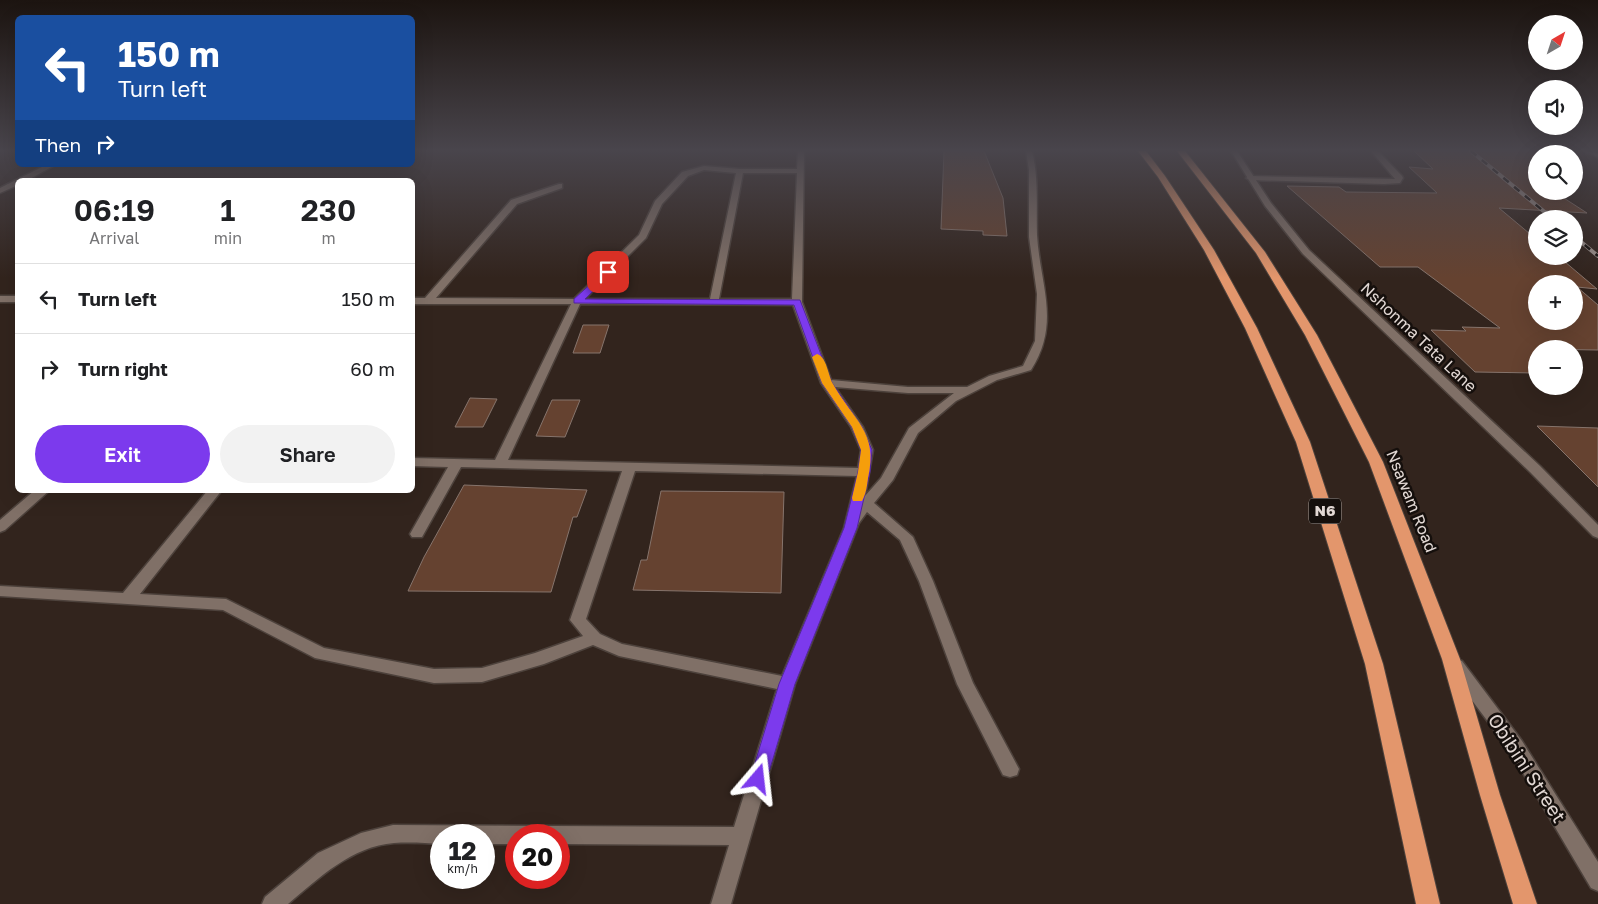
<!DOCTYPE html>
<meta charset="utf-8">
<style>
:root{--surface:#fff;--page:#f2f2f2;--text:#202124;--muted:#757577;--line:#e0e0e0;--accent:#7c3aed}
body{margin:0;font-family:"Golos Text",sans-serif;background:var(--page);color:var(--text);height:100vh;display:flex;flex-direction:column;font-size:19px;white-space:nowrap}
*{box-sizing:border-box;margin:0}
p{font-size:16px;color:var(--muted)}
.icon{flex:none;width:28px;height:28px;fill:none;stroke:currentColor;stroke-width:2;stroke-linecap:round;stroke-linejoin:round}
.map{position:relative;flex:1;overflow:hidden}
.side{position:absolute;left:15px;top:178px;width:400px;height:315px;display:flex;flex-direction:column;background:var(--surface);border-radius:8px;box-shadow:0 5px 20px #0002}
.side>*{flex:none}
.guide{position:absolute;left:15px;top:15px;width:400px;height:152px;border-radius:8px;box-shadow:0 5px 20px #0002;background:#1a4fa0;color:#fff;overflow:hidden}
.needle{width:32px;rotate:39deg}
.fabs{position:absolute;left:1528px;top:15px;display:grid;gap:10px}
.fabs a{display:grid;place-items:center;width:55px;height:55px;border-radius:50%;background:var(--surface);box-shadow:0 5px 20px #0002;font-size:25px}
.speed{position:absolute;left:430px;top:824px;display:flex;gap:10px;font-size:25px;font-weight:700;text-align:center}
.speed>*{display:grid;place-content:center;width:65px;height:65px;border-radius:50%;background:var(--surface);box-shadow:0 5px 20px #0002;line-height:1}
.speed small{font-size:12px;font-weight:400}
.speed .limit{border:8px solid #d22;background:#fff;color:#111}
.pin{position:absolute;display:grid;place-items:center;width:42px;height:42px;color:#fff;margin:-21px;border-radius:10px;box-shadow:0 2px 8px #0006}
.me{position:absolute;width:55px;margin:-28px;rotate:17deg;stroke-linejoin:round;filter:drop-shadow(0 0 4px #0008)}
.turn{display:flex;align-items:center;gap:18px;height:105px;padding:0 20px;font-size:22px}
.turn .icon{width:65px;height:65px;stroke-width:2.5}
.turn b{display:block;font-size:35px;line-height:42px}
.then{display:flex;align-items:center;height:48px;padding:0 20px;background:#0003;gap:10px;font-size:19px}
.eta{display:flex;justify-content:space-evenly;align-items:center;height:85px;text-align:center}
.eta b{font-size:30px;font-weight:600;line-height:35px}
.cta{display:flex;gap:10px;margin-top:auto;padding:10px 20px}
.cta a{flex:1;height:58px;border-radius:30px;background:var(--accent);color:#fff;font-size:20px;font-weight:600;line-height:58px;text-align:center}
.cta a+a{background:var(--page);color:var(--text)}
ul{padding:0;list-style:none}
li{display:flex;align-items:center;gap:15px;height:70px;padding:0 20px;border-top:1px solid var(--line)}
li div{flex:1}
li b{display:block;font-size:19px}
li em{font-style:normal}
.map>svg:first-child{display:block}
.building{fill:#654230;stroke:#86746c;fill-rule:evenodd}
.lines{fill:none;stroke-linecap:round;stroke-linejoin:round}
.service-casing{stroke:#4d423c;stroke-width:3}
.minor-casing{stroke:#4d423c;stroke-width:3}
.tertiary-casing{stroke:#4d423c;stroke-width:3}
.trunk-casing{stroke:#4d423c;stroke-width:2}
.service{fill:#807067;fill-rule:evenodd}
.minor{fill:#807067;fill-rule:evenodd}
.tertiary{fill:#807067;fill-rule:evenodd}
.trunk{fill:#e3966c;fill-rule:evenodd}
.rail-casing{stroke:#a0948f;stroke-width:4}
.rail{stroke:#150f0c;stroke-width:2.5;stroke-dasharray:7;stroke-linecap:butt}
.route{fill:#7c3aed;stroke:#51269a}
.slow{fill:#f59e0b}
.labels{text-anchor:middle;stroke-width:5;stroke-linejoin:round;paint-order:stroke}
.shield{fill:#150f0c;stroke:#a49c98;stroke-width:1}
.shield-label{font-size:15px;font-weight:bold;fill:#e2d8d4}
.street-label{font-size:16px;fill:#e2d8d4;stroke:#150f0c}
.near-street-label{font-size:19px;fill:#e2d8d4;stroke:#150f0c}
</style>
<div class="map">
<svg width="1598" height="904" viewBox="0 0 1598 904">
<rect width="100%" height="100%" fill="#32241d"/>
<!-- building -->
<g class="building">
<path d="M 944,151 L 984,151 L 1003,198 L 1007,236 L 983,235 L 983,231 L 941,229 Z"/>
<path d="M 1414,151 L 1545,151 L 1548,154 L 1536,154 L 1536,191 L 1553,191 L 1587,213 L 1499,208 L 1536,239 L 1536,256 L 1558,256 L 1597,289 L 1577,287 L 1598,305 L 1598,350 L 1536,349 L 1536,373 L 1475,372 L 1431,330 L 1466,331 L 1462,327 L 1500,328 L 1418,267 L 1380,267 L 1287,186 L 1339,187 L 1346,192 L 1437,193 L 1409,167 L 1433,169 ZM 1536,284 L 1574,284 L 1574,321 L 1536,321 Z"/>
<path d="M 583,325 L 609,325 L 600,353 L 573,353 Z"/>
<path d="M 470,398 L 497,399 L 483,427 L 455,427 Z"/>
<path d="M 552,400 L 580,400 L 565,437 L 536,436 Z"/>
<path d="M 1537,426 L 1598,428 L 1598,487 Z"/>
<path d="M 464,485 L 587,490 L 577,517 L 573,517 L 551,592 L 408,591 L 424,557 Z"/>
<path d="M 661,491 L 784,492 L 781,593 L 633,590 L 641,560 L 647,560 Z"/>
</g>
<g class="lines">
<!-- service casing -->
<g class="service-casing">
<g id="service">
<path d="M 798,151 L 804,151 L 802,302 L 831,380 L 908,387 L 967,387 L 989,376 L 1023,366 L 1035,341 L 1037,294 L 1029,237 L 1029,170 L 1026,151 L 1032,151 C 1039,179 1036,207 1037,235 C 1040,285 1061,323 1031,370 L 997,380 L 956,401 L 918,433 L 893,480 L 874,503 L 913,537 L 933,581 L 973,683 L 1019,769 L 1017,775 L 1010,777 L 1003,775 L 957,684 L 919,581 L 900,540 L 867,512 L 859,523 L 795,684 L 731,904 L 711,904 L 729,845 L 559,844 L 559,835 L 516,835 L 516,844 L 484,844 L 484,835 L 441,835 L 441,844 C 426,843 410,842 394,843 C 352,846 319,878 288,904 L 262,904 L 265,897 L 318,853 L 361,833 L 393,825 L 734,827 L 777,689 L 619,656 L 593,645 L 544,664 L 482,682 L 434,683 L 315,658 L 223,610 L 0,596 L 0,586 L 123,593 L 208,490 L 222,490 L 140,594 L 226,599 L 324,648 L 434,669 L 482,668 L 535,653 L 583,636 L 570,620 L 622,471 L 461,467 L 422,537 L 412,537 L 410,534 L 448,467 L 412,466 L 412,458 L 495,460 L 571,304 L 412,304 L 412,298 L 425,298 L 511,200 L 559,184 L 562,184 L 562,188 L 517,204 L 436,298 L 574,299 L 639,235 L 655,201 L 682,172 L 704,166 L 740,169 L 797,169 ZM 704,170 L 736,173 L 710,299 L 585,299 L 646,238 L 662,204 L 688,176 ZM 743,173 L 797,173 L 792,299 L 719,299 ZM 580,304 L 793,305 L 821,383 L 851,427 L 861,450 L 858,468 L 508,460 ZM 835,387 L 908,393 L 954,393 L 909,428 L 881,478 L 865,496 L 873,450 L 863,427 ZM 635,471 L 857,476 L 844,528 L 782,676 L 622,644 L 600,634 L 586,619 Z"/>
<path d="M 1371,151 L 1378,151 L 1402,176 L 1403,178 L 1400,183 L 1384,184 L 1250,180 L 1246,178 L 1250,176 L 1395,179 Z"/>
<path d="M 46,165 L 55,165 L 28,180 L 18,180 L 18,185 L 0,193 L 0,188 Z"/>
<rect x="0" y="296" width="18" height="6"/>
<path d="M 35,490 L 50,490 L 5,530 L 0,532 L 0,520 Z"/>
</g>
</g>
<!-- minor casing -->
<g class="minor-casing">
<g id="minor">
<path d="M 1231,151 L 1237,151 L 1271,203 L 1309,250 L 1540,466 L 1598,525 L 1598,538 L 1593,536 L 1530,472 L 1303,254 L 1265,206 Z"/>
<path d="M 1585,151 L 1598,153 L 1598,157 L 1586,152 Z"/>
</g>
</g>
<!-- tertiary casing -->
<g class="tertiary-casing">
<path id="tertiary" d="M 1456,659 L 1462,661 L 1522,741 L 1598,862 L 1598,891 L 1591,888 L 1510,751 L 1450,671 L 1448,666 L 1450,661 Z"/>
</g>
<!-- trunk casing -->
<g class="trunk-casing">
<g id="trunk">
<path d="M 1138,151 L 1146,151 L 1165,176 L 1214,250 L 1257,328 L 1310,442 L 1383,664 L 1440,904 L 1416,904 L 1365,664 L 1296,442 L 1245,328 L 1204,250 L 1158,177 Z"/>
<path d="M 1177,151 L 1185,151 L 1265,252 L 1317,335 L 1383,462 L 1460,659 L 1500,795 L 1537,904 L 1513,904 L 1480,795 L 1442,659 L 1369,462 L 1305,335 L 1256,253 Z"/>
</g>
</g>
<!-- service -->
<use href="#service" class="service"/>
<!-- minor -->
<use href="#minor" class="minor"/>
<!-- tertiary -->
<use href="#tertiary" class="tertiary"/>
<!-- trunk -->
<use href="#trunk" class="trunk"/>
<!-- rail casing -->
<g class="rail-casing">
<g id="rail">
<path d="M 1471,151 L 1553,219"/>
<path d="M 1574,236 L 1598,256"/>
</g>
</g>
<!-- rail -->
<use href="#rail" class="rail"/>
</g>
<!-- sky -->
<linearGradient id="sky" x2="0" y2="1"><stop stop-color="#1c1410"/><stop offset="0.54" stop-color="#49454c"/><stop offset="1" stop-color="#49454c" stop-opacity="0"/></linearGradient>
<rect width="1598" height="278" fill="url(#sky)"/>
<!-- route -->
<path class="route" d="M 606,270 L 613,272 L 585,299 L 800,300 L 832,383 L 862,427 L 872,450 L 870,472 L 857,528 L 795,684 L 767,779 L 764,784 L 758,786 L 752,784 L 750,779 L 779,684 L 844,528 L 858,472 L 861,450 L 852,427 L 822,383 L 794,305 L 574,303 L 574,299 Z"/>
<!-- slow -->
<path class="slow" d="M 817,354 C 827,357 828,376 833,384 C 853,420 879,432 868,478 C 867,486 866,494 862,501 L 853,501 L 852,498 L 858,472 L 861,450 L 852,427 L 822,383 L 812,357 Z"/>
<g class="labels">
<!-- shield labels -->
<rect class="shield" x="1309" y="498.5" width="32" height="25" rx="4"/>
<g class="shield-label">
<text x="1325" y="516">N6</text>
</g>
<!-- street labels -->
<g class="street-label">
<text transform="translate(1419 337) rotate(43)" y="6">Nshonma Tata Lane</text>
<text transform="translate(1412 501) rotate(68)" y="6">Nsawam Road</text>
</g>
<!-- near-street labels -->
<g class="near-street-label">
<text transform="translate(1527 768) rotate(57)" y="7">Obibini Street</text>
</g>
</g>
</svg>
<div class="fabs">
<a><svg class="needle" viewBox="-14 -14 28 28"><path d="M0-13l5 13h-10z" fill="#e53935"/><path d="M0 13l5-13h-10z" fill="#757577"/></svg></a>
<a><svg class="icon" aria-label="sound" viewBox="0 0 24 24"><path d="M4 9h4l5-4v14l-5-4H4zM17 9q2 3 0 6"/></svg></a>
<a><svg class="icon" aria-label="search" viewBox="0 0 24 24"><circle cx="10" cy="10" r="6"/><path d="M15 15l6 6"/></svg></a>
<a><svg class="icon" aria-label="layers" viewBox="0 0 24 24"><path d="M12 4l9 5-9 5-9-5zM3 14l9 5 9-5"/></svg></a>
<a>+</a>
<a>−</a>
</div>
<div class="speed"><div>12<small>km/h</small></div><div class="limit">20</div></div>
<div class="pin" style="left:608px;top:272px;background:#d93025"><svg class="icon" aria-label="arrive" viewBox="0 0 24 24"><path d="M6 21V4h12l-3 4 3 4H6"/></svg></div>
<svg class="me" style="left:758px;top:779px" viewBox="-20 -20 40 40"><path d="M0-17L14 15 0 8-14 15z" fill="#7c3aed" stroke="#fff" stroke-width="4"/></svg>
<div class="guide">
<div class="turn"><svg class="icon" aria-label="left" viewBox="0 0 24 24"><path d="M17 20v-9H6M10 6l-5 5 5 5"/></svg><div><b>150 m</b>Turn left</div></div>
<div class="then">Then<svg class="icon" aria-label="right" viewBox="0 0 24 24"><path d="M7 20v-9h11M14 6l5 5-5 5"/></svg></div>
</div>
<section class="side">
<div class="eta">
<div><b>06:19</b><p>Arrival</p></div>
<div><b>1</b><p>min</p></div>
<div><b>230</b><p>m</p></div>
</div>
<ul>
<li><svg class="icon" aria-label="left" viewBox="0 0 24 24"><path d="M17 20v-9H6M10 6l-5 5 5 5"/></svg><div><b>Turn left</b></div><em>150 m</em></li>
<li><svg class="icon" aria-label="right" viewBox="0 0 24 24"><path d="M7 20v-9h11M14 6l5 5-5 5"/></svg><div><b>Turn right</b></div><em>60 m</em></li>
</ul>
<div class="cta"><a>Exit</a><a>Share</a></div>
</section>
</div>
